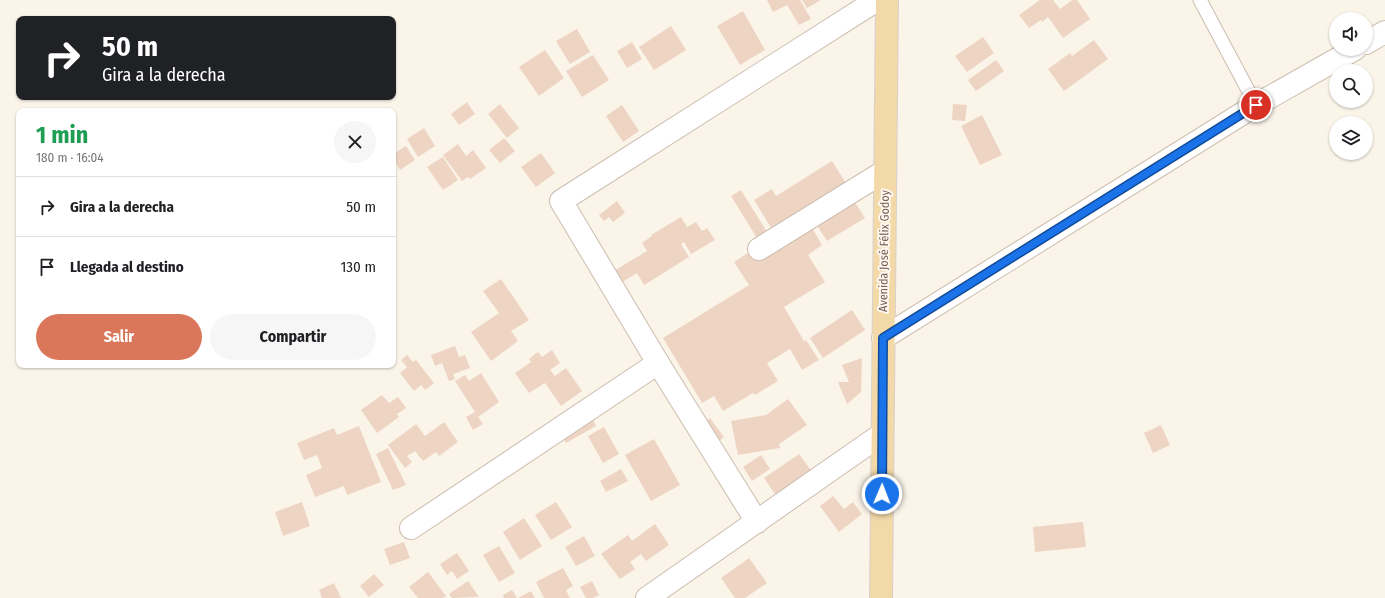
<!DOCTYPE html>
<html lang="es">
<meta charset="utf-8">
<style>
:root{--surface:#fff;--page:#f6f6f6;--text:#202124;--muted:#757577;--line:#e0e0e0;--accent:#da775a}
body{margin:0;font-family:"Fira Sans Condensed",sans-serif;background:var(--page);color:var(--text);height:100vh;display:flex;flex-direction:column;font-size:15px;white-space:nowrap}
*{box-sizing:border-box;margin:0}
p{font-size:13px;color:var(--muted)}
.icon{flex:none;width:22px;height:22px;fill:none;stroke:currentColor;stroke-width:2;stroke-linecap:round;stroke-linejoin:round}
.map{position:relative;flex:1;overflow:hidden}
.details{position:absolute;left:16px;top:108px;width:380px;height:260px;display:flex;flex-direction:column;background:var(--surface);border-radius:8px;box-shadow:0 1px 3px #0004}
.details>*{flex:none}
.hud{position:absolute;left:16px;top:16px;width:380px;height:84px;border-radius:8px;box-shadow:0 1px 3px #0004;background:#202124;color:#fff;overflow:hidden}
.tools{position:absolute;left:1329px;top:12px;display:grid;gap:8px}
.tools a{display:grid;place-items:center;width:44px;height:44px;border-radius:50%;background:var(--surface);box-shadow:0 1px 3px #0004;font-size:20px}
.pin{position:absolute;display:grid;place-items:center;width:34px;height:34px;color:#fff;margin:-17px;border:2px solid #fff;border-radius:50%;box-shadow:0 1px 4px #0007}
.me{position:absolute;width:44px;margin:-22px;rotate:1deg;stroke-linejoin:round;filter:drop-shadow(0 0 3px #0008)}
.turn{display:flex;align-items:center;gap:14px;height:84px;padding:0 20px;font-size:18px}
.turn .icon{width:52px;height:52px;stroke-width:2.5}
.turn b{display:block;font-size:28px;line-height:34px}
.round{display:grid;place-items:center;flex:none;width:42px;height:42px;border-radius:21px;background:var(--page)}
.summary{display:flex;align-items:center;justify-content:space-between;height:68px;padding:0 20px}
h1{font-size:24px;font-weight:700;line-height:30px;color:#1e9e55}
.cta{display:flex;gap:8px;margin-top:auto;padding:8px 20px}
.cta a{flex:1;height:46px;border-radius:24px;background:var(--accent);color:#fff;font-size:16px;font-weight:700;line-height:46px;text-align:center}
.cta a+a{background:var(--page);color:var(--text)}
ul{padding:0;list-style:none}
li{display:flex;align-items:center;gap:12px;height:60px;padding:0 20px;border-top:1px solid var(--line)}
li div{flex:1}
li b{display:block;font-size:15px}
li em{font-style:normal}
.map>svg:first-child{display:block}
.building{fill:#eed5c3}
.lines{fill:none;stroke-linecap:round;stroke-linejoin:round}
.lane-casing{stroke:#ccbdb0;stroke-width:15}
.street-casing{stroke:#ccbdb0;stroke-width:24}
.primary-casing{stroke:#d8d1ce;stroke-width:24}
.lane{stroke:#fff;stroke-width:13}
.street{stroke:#fff;stroke-width:22}
.primary{stroke:#f3d8a8;stroke-width:22}
.route-casing{stroke:#114b97;stroke-width:10}
.route{stroke:#1a73e8;stroke-width:7}
.labels{text-anchor:middle;stroke-width:4;stroke-linejoin:round;paint-order:stroke}
.street-label{font-size:12px;fill:#735c4f;stroke:#fef8f0}
</style>
<div class="map">
<svg width="1385" height="598" viewBox="0 0 1385 598">
<rect width="100%" height="100%" fill="#fbf4e9"/>
<!-- building -->
<g class="building">
<path d="M 767,0 L 800,0 L 811,19 L 799,25 L 787,5 L 773,12 Z"/>
<path d="M 802,0 L 821,0 L 807,8 Z"/>
<path d="M 1040,0 L 1053,0 L 1060,9 L 1072,0 L 1077,0 L 1090,19 L 1063,38 L 1048,17 L 1042,22 L 1041,20 L 1029,28 L 1019,15 Z"/>
<path d="M 743,11 L 765,50 L 740,65 L 717,26 Z"/>
<path d="M 671,26 L 686,50 L 654,70 L 639,47 Z"/>
<path d="M 577,29 L 590,52 L 570,64 L 556,41 Z"/>
<path d="M 983,37 L 994,53 L 967,72 L 955,56 Z"/>
<path d="M 1094,40 L 1108,59 L 1064,91 L 1048,69 L 1070,53 L 1072,56 Z"/>
<path d="M 632,42 L 642,59 L 627,68 L 617,51 Z"/>
<path d="M 545,50 L 564,78 L 539,96 L 519,67 Z"/>
<path d="M 593,55 L 609,80 L 582,97 L 566,71 Z"/>
<path d="M 996,60 L 1004,71 L 976,91 L 968,80 Z"/>
<path d="M 467,102 L 475,114 L 459,125 L 451,114 Z"/>
<path d="M 500,104 L 519,128 L 507,138 L 488,114 Z"/>
<path d="M 953,104 L 967,105 L 965,121 L 952,120 Z"/>
<path d="M 622,105 L 639,131 L 623,142 L 606,116 Z"/>
<path d="M 982,115 L 1002,155 L 980,165 L 961,126 Z"/>
<path d="M 424,128 L 435,146 L 418,157 L 407,139 Z"/>
<path d="M 504,138 L 515,151 L 500,163 L 489,150 Z"/>
<path d="M 458,144 L 466,156 L 473,150 L 486,168 L 470,179 L 468,177 L 462,181 L 443,155 Z"/>
<path d="M 406,146 L 415,160 L 400,170 L 393,158 L 393,154 Z"/>
<path d="M 541,153 L 555,173 L 536,187 L 521,167 Z"/>
<path d="M 443,157 L 458,180 L 443,190 L 427,167 Z"/>
<path d="M 832,161 L 849,188 L 775,234 L 754,200 L 772,189 L 776,196 Z"/>
<path d="M 741,190 L 770,237 L 760,243 L 731,196 Z"/>
<path d="M 851,196 L 865,218 L 827,241 L 813,219 Z"/>
<path d="M 617,201 L 625,213 L 613,222 L 609,217 L 604,221 L 599,215 Z"/>
<path d="M 681,217 L 687,227 L 696,222 L 702,231 L 707,228 L 715,240 L 691,254 L 684,242 L 681,244 L 689,257 L 644,285 L 637,273 L 619,284 L 612,272 L 647,251 L 642,243 L 652,236 L 651,235 Z"/>
<path d="M 811,226 L 822,245 L 808,255 L 825,282 L 784,307 L 804,341 L 806,340 L 819,360 L 802,370 L 790,349 L 767,363 L 778,381 L 755,395 L 753,393 L 723,411 L 714,396 L 702,403 L 663,338 L 749,285 L 734,262 L 751,251 L 756,259 Z"/>
<path d="M 501,279 L 529,320 L 511,331 L 518,341 L 491,361 L 471,332 L 499,313 L 483,291 Z"/>
<path d="M 852,310 L 865,330 L 823,358 L 810,338 Z"/>
<path d="M 455,346 L 459,357 L 465,355 L 470,368 L 453,374 L 455,379 L 449,381 L 442,363 L 435,366 L 431,355 Z"/>
<path d="M 552,350 L 560,363 L 550,370 L 555,376 L 566,368 L 582,391 L 561,406 L 545,383 L 529,393 L 515,373 L 531,362 L 529,359 L 538,352 L 542,357 Z"/>
<path d="M 407,355 L 413,362 L 416,360 L 434,383 L 425,390 L 421,385 L 414,391 L 400,373 L 407,367 L 401,360 Z"/>
<path d="M 862,358 L 861,392 L 847,404 L 838,382 L 849,382 L 842,365 Z"/>
<path d="M 481,373 L 499,402 L 478,417 L 483,424 L 473,430 L 466,417 L 475,412 L 455,381 L 465,375 L 469,381 Z"/>
<path d="M 382,395 L 389,403 L 398,397 L 406,408 L 397,414 L 399,417 L 377,433 L 361,410 Z"/>
<path d="M 788,399 L 807,425 L 779,444 L 780,448 L 738,455 L 731,421 L 766,415 Z"/>
<path d="M 592,417 L 596,426 L 566,443 L 561,434 Z"/>
<path d="M 710,418 L 724,437 L 715,444 L 700,425 Z"/>
<path d="M 444,422 L 458,442 L 439,456 L 436,452 L 423,461 L 415,451 L 407,456 L 412,462 L 405,468 L 388,445 L 416,424 L 425,436 Z"/>
<path d="M 1161,425 L 1170,445 L 1153,453 L 1144,433 Z"/>
<path d="M 359,426 L 381,482 L 347,495 L 344,486 L 315,497 L 306,475 L 322,468 L 317,455 L 304,460 L 297,443 L 334,428 L 337,435 Z"/>
<path d="M 604,427 L 619,454 L 603,463 L 588,436 Z"/>
<path d="M 654,439 L 680,485 L 651,501 L 625,455 Z"/>
<path d="M 388,448 L 406,485 L 393,490 L 376,454 Z"/>
<path d="M 799,454 L 815,476 L 779,500 L 764,478 Z"/>
<path d="M 761,455 L 770,469 L 752,481 L 743,467 Z"/>
<path d="M 621,469 L 628,481 L 606,492 L 600,481 Z"/>
<path d="M 833,496 L 844,509 L 853,502 L 862,514 L 839,532 L 820,506 Z"/>
<path d="M 302,502 L 310,526 L 283,536 L 275,512 Z"/>
<path d="M 556,502 L 572,527 L 551,540 L 535,515 Z"/>
<path d="M 524,518 L 542,546 L 520,560 L 503,532 Z"/>
<path d="M 1083,522 L 1086,547 L 1035,552 L 1033,527 Z"/>
<path d="M 655,524 L 669,545 L 646,561 L 641,554 L 630,562 L 635,569 L 620,579 L 601,554 L 628,535 L 632,541 Z"/>
<path d="M 584,536 L 595,556 L 576,566 L 565,547 Z"/>
<path d="M 404,542 L 410,558 L 390,565 L 384,549 Z"/>
<path d="M 499,546 L 515,573 L 499,582 L 483,555 Z"/>
<path d="M 457,553 L 469,571 L 457,579 L 452,571 L 447,575 L 440,564 Z"/>
<path d="M 749,558 L 767,583 L 745,598 L 735,598 L 721,578 Z"/>
<path d="M 563,568 L 573,586 L 566,590 L 570,598 L 544,598 L 536,582 Z"/>
<path d="M 428,572 L 446,596 L 443,598 L 418,598 L 409,587 Z"/>
<path d="M 374,574 L 384,585 L 369,597 L 360,586 Z"/>
<path d="M 468,581 L 479,597 L 452,598 L 449,594 Z"/>
<path d="M 592,581 L 599,595 L 593,598 L 586,598 L 580,587 Z"/>
<path d="M 334,583 L 341,598 L 322,598 L 319,590 Z"/>
<path d="M 512,590 L 517,598 L 504,598 L 503,595 Z"/>
<path d="M 531,591 L 535,598 L 518,598 Z"/>
</g>
<g class="lines">
<!-- lane casing -->
<g class="lane-casing">
<path id="lane" d="M 1200,0 L 1256,105"/>
</g>
<!-- street casing -->
<g class="street-casing">
<g id="street">
<path d="M 1366,43 L 1385,32"/>
<path d="M 759,249 L 885,171"/>
<path d="M 883,338 L 1256,105 L 1355,49"/>
<path d="M 757,522 L 658,363 L 561,201 L 877,0"/>
<path d="M 411,528 L 658,363"/>
<path d="M 647,598 L 882,434"/>
</g>
</g>
<!-- primary casing -->
<g class="primary-casing">
<path id="primary" d="M 881,598 L 887,0"/>
</g>
<!-- lane -->
<use href="#lane" class="lane"/>
<!-- street -->
<use href="#street" class="street"/>
<!-- primary -->
<use href="#primary" class="primary"/>
</g>
<g class="lines">
<!-- route casing -->
<g class="route-casing">
<path id="route" d="M 882,494 L 883,338 L 1256,105"/>
</g>
<!-- route -->
<use href="#route" class="route"/>
</g>
<g class="labels">
<!-- street labels -->
<g class="street-label">
<text transform="translate(884 251) rotate(-89)" y="4">Avenida José Félix Godoy</text>
</g>
</g>
</svg>
<div class="tools">
<a><svg class="icon" aria-label="sound" viewBox="0 0 24 24"><path d="M4 9h4l5-4v14l-5-4H4zM17 9q2 3 0 6"/></svg></a>
<a><svg class="icon" aria-label="search" viewBox="0 0 24 24"><circle cx="10" cy="10" r="6"/><path d="M15 15l6 6"/></svg></a>
<a><svg class="icon" aria-label="layers" viewBox="0 0 24 24"><path d="M12 4l9 5-9 5-9-5zM3 14l9 5 9-5"/></svg></a>
</div>
<div class="pin" style="left:1256px;top:105px;background:#d93025"><svg class="icon" aria-label="arrive" viewBox="0 0 24 24"><path d="M6 21V4h12l-3 4 3 4H6"/></svg></div>
<svg class="me" style="left:882px;top:494px" viewBox="-20 -20 40 40"><circle r="17" fill="#1a73e8" stroke="#fff" stroke-width="3"/><path d="M0-11L8 9 0 5-8 9z" fill="#fff"/></svg>
<div class="hud">
<div class="turn"><svg class="icon" aria-label="right" viewBox="0 0 24 24"><path d="M7 20v-9h11M14 6l5 5-5 5"/></svg><div><b>50 m</b>Gira a la derecha</div></div>
</div>
<section class="details">
<div class="summary"><div><h1>1 min</h1><p>180 m · 16:04</p></div><a class="round"><svg class="icon" aria-label="close" viewBox="0 0 24 24"><path d="M6 6l12 12M18 6L6 18"/></svg></a></div>
<ul>
<li><svg class="icon" aria-label="right" viewBox="0 0 24 24"><path d="M7 20v-9h11M14 6l5 5-5 5"/></svg><div><b>Gira a la derecha</b></div><em>50 m</em></li>
<li><svg class="icon" aria-label="arrive" viewBox="0 0 24 24"><path d="M6 21V4h12l-3 4 3 4H6"/></svg><div><b>Llegada al destino</b></div><em>130 m</em></li>
</ul>
<div class="cta"><a>Salir</a><a>Compartir</a></div>
</section>
</div>
